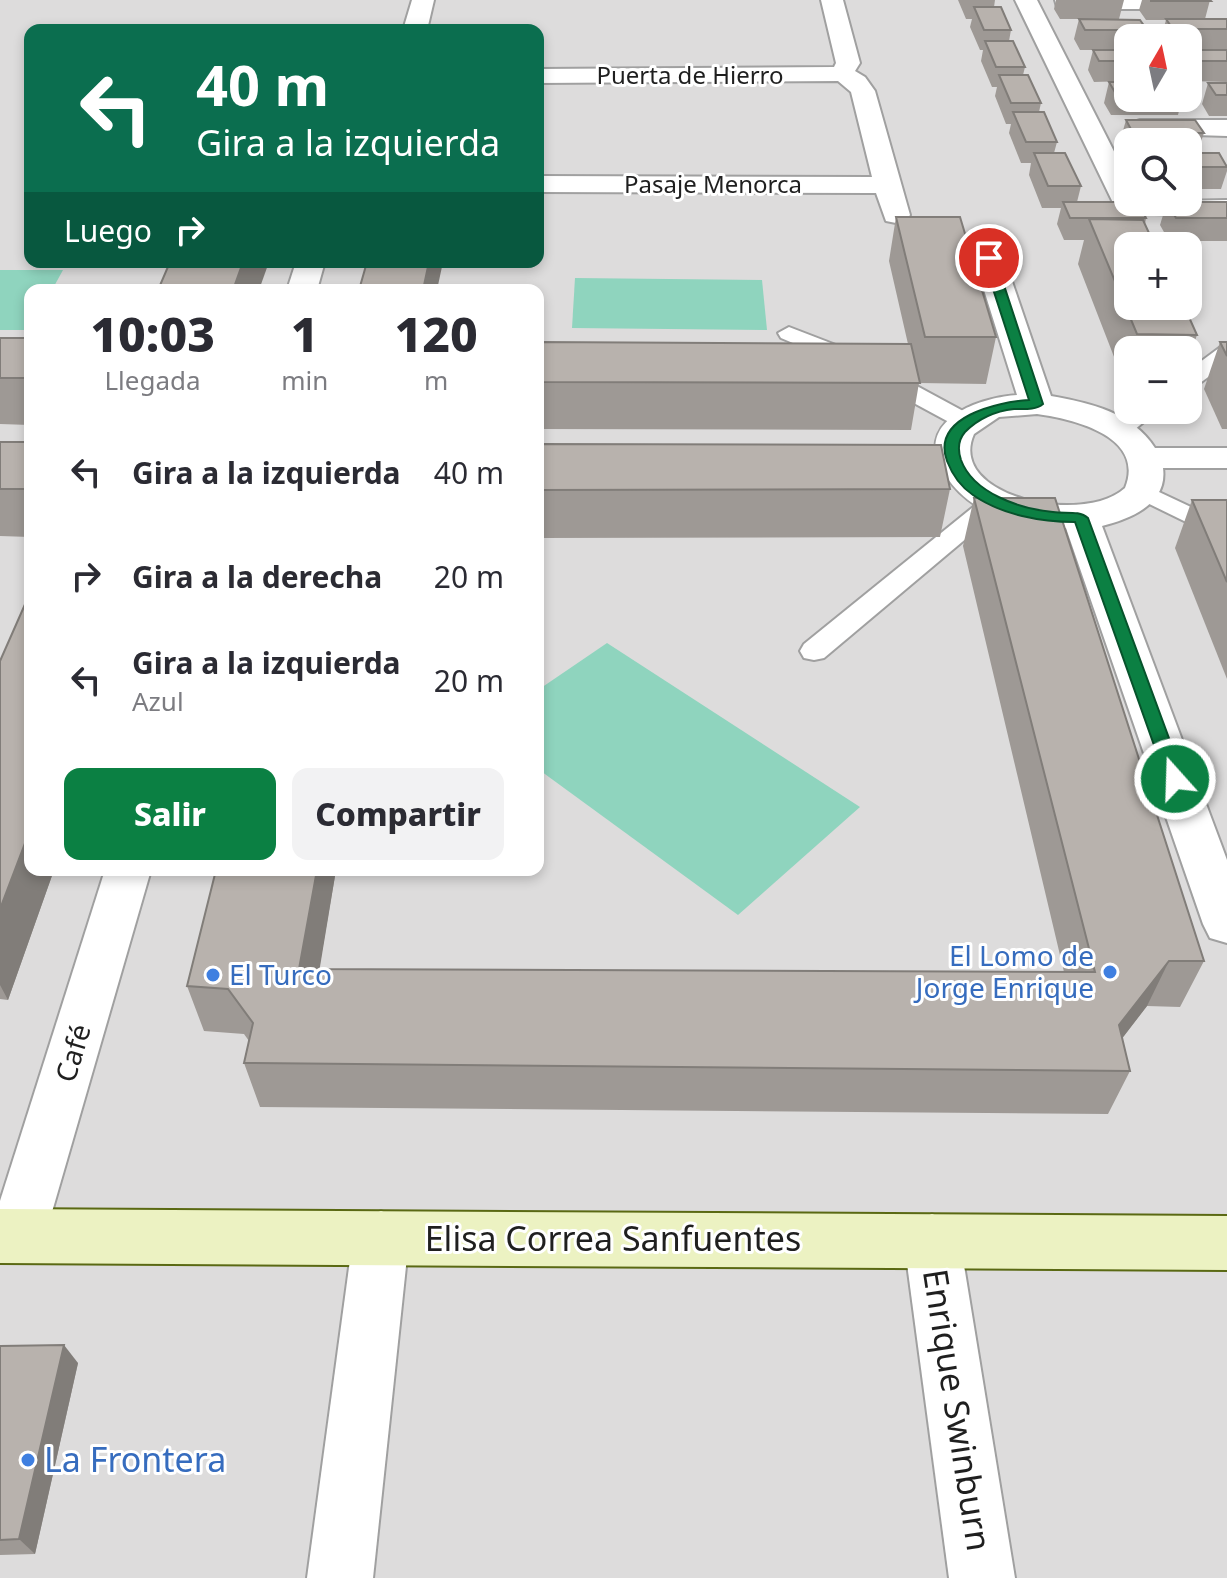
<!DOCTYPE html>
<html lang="es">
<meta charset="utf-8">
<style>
:root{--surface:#fff;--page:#f2f2f3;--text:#2b2b33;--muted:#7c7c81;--accent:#0b8043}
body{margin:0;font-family:"Noto Sans",sans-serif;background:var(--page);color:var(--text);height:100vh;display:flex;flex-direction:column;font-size:30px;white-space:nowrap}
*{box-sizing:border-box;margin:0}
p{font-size:26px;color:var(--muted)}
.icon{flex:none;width:44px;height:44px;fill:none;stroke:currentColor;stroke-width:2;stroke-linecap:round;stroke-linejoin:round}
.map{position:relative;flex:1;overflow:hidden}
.side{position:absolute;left:24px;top:284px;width:520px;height:592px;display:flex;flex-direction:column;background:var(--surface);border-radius:16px;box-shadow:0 4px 12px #0003}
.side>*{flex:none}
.hud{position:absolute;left:24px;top:24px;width:520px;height:244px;border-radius:16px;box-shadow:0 4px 12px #0003;background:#0b6e4f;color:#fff;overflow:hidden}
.needle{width:52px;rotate:9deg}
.buttons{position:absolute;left:1114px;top:24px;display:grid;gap:16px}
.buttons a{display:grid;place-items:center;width:88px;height:88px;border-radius:16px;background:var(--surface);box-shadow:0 4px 12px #0003;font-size:40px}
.pin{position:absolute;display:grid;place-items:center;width:68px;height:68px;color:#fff;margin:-34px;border:4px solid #fff;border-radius:50%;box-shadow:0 2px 8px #0007}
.me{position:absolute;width:88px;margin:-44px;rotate:340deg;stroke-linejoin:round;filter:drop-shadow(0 0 6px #0008)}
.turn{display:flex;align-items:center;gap:28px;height:168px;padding:0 40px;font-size:36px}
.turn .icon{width:104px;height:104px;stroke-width:2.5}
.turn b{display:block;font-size:56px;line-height:68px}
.then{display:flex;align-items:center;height:76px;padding:0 40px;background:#0003;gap:16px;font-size:30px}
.eta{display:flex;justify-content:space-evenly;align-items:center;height:136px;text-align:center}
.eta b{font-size:48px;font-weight:800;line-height:56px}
.button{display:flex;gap:16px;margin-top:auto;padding:16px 40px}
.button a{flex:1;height:92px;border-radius:16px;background:var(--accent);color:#fff;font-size:32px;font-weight:800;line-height:92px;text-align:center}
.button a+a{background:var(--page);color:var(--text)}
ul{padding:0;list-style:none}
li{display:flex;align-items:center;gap:24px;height:104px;padding:0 40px}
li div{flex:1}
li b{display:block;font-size:30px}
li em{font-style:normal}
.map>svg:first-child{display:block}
.residential{fill:#dddcdc;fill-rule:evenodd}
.pitch{fill:#8fd4be}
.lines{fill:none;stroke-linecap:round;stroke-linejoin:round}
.lane-casing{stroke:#a0a0a0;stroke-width:4}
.street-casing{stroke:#a0a0a0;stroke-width:4}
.secondary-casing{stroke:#5a6913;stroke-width:4}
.lane{fill:#fff;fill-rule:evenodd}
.street{fill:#fff;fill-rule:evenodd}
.secondary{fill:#ecf2c2;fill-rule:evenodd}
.wall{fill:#9e9995}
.shaded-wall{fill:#817d79}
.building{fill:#b8b2ad;stroke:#817d79;stroke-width:2}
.route{fill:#0b8043;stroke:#07532c;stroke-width:2}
.shop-dot{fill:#3f7fe0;stroke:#fff;stroke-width:3}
.labels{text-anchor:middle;stroke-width:6;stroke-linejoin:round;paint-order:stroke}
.far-street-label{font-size:24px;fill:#1f1f1f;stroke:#fff}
.shop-label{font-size:28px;fill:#366cbe;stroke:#fff;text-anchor:end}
.street-label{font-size:28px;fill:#1f1f1f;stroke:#fff}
.near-street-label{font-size:34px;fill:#1f1f1f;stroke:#fff}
.near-shop-label{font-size:34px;fill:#366cbe;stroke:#fff;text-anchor:start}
</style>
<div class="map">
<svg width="1227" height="1578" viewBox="0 0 1227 1578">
<rect width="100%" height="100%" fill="#efede7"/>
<!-- residential -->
<path class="residential" d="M 0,0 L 1227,0 L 1227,1578 L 0,1578 ZM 30,30 L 538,30 L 538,262 L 30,262 ZM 1128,38 L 1188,38 L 1188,98 L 1128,98 ZM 1128,142 L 1188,142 L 1188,202 L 1128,202 ZM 1128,246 L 1188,246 L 1188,306 L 1128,306 ZM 30,290 L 538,290 L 538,870 L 30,870 ZM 1128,350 L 1188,350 L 1188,410 L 1128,410 Z"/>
<!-- pitch -->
<g class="pitch">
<path d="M 0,270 L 63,270 L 52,290 L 30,290 L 30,330 L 0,330 Z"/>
<path d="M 575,278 L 762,280 L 767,330 L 572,328 Z"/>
<path d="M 607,643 L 860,807 L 738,915 L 538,769 L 538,690 Z"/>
</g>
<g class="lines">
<!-- lane casing -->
<g class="lane-casing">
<g id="lane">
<path d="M 789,327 L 854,352 L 976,418 L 980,423 L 976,428 L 960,428 L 838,362 L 781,338 L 778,333 Z"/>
<path d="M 1227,346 L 1227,363 L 1196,386 L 1188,388 L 1188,371 L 1219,348 Z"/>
<path d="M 1132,410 L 1158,410 L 1127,436 L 1111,436 L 1107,431 Z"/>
<path d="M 1142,484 L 1227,524 L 1227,542 L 1133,496 L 1130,491 L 1133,486 Z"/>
<path d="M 997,493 L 1006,495 L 1009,500 L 1006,505 L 824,658 L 814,660 L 804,658 L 800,651 L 804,644 L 988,495 Z"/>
</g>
</g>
<!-- street casing -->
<g class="street-casing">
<g id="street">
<path d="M 412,0 L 434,0 L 427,30 L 403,30 Z"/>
<path d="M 821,0 L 843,0 L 860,63 L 855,71 L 865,77 L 875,91 L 910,215 L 906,221 L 896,223 L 886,221 L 876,193 L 538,192 L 538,176 L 872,177 L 851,92 L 838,81 L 538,83 L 538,69 L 834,67 L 836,63 Z"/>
<path d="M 1015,0 L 1037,0 L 1128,179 L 1128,202 L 1227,200 L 1227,216 L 1118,213 Z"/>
<path d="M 1055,0 L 1169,0 L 1170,2 L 1159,9 L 1065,9 L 1057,7 Z"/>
<path d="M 1140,120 L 1227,120 L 1227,136 L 1131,133 L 1127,128 L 1131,123 Z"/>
<path d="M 989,249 L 999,252 L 1004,258 L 1051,396 C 1090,403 1132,412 1155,448 L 1227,448 L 1227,468 L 1163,468 C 1168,504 1130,519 1102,526 L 1227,860 L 1227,943 L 1210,938 L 1203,924 L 1066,528 C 1037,527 1002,521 977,506 C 964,498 954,488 946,476 C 910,423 975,398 1017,395 L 974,258 L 979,252 ZM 1037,414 C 1073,419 1146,436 1125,488 C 1084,526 946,497 974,434 L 999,417 Z"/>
<path d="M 296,262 L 322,262 L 324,265 L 317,290 L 287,290 Z"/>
<path d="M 105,870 L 151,870 L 45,1236 L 37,1255 L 17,1263 L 0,1256 L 0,1201 Z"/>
<path d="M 381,1211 L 401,1219 L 409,1238 L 373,1578 L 307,1578 L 353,1238 L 361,1219 Z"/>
<path d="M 932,1214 L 952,1222 L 960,1241 L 1015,1578 L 949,1578 L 904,1241 L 912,1222 Z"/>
</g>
</g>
<!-- secondary casing -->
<g class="secondary-casing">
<path id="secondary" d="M 0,1209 L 1227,1216 L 1227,1270 L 0,1263 Z"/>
</g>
<!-- lane -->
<use href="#lane" class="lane"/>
<!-- street -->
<use href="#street" class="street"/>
<!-- secondary -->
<use href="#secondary" class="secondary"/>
</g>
<!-- wall -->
<g class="wall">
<path d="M 958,0 L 995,0 L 994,7 L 1011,30 L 1009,41 L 1025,67 L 1023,75 L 1041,103 L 1039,112 L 1057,142 L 1054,153 L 1081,186 L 1077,202 L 1146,218 L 1145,224 L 1197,335 L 1188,361 L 1188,350 L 1128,350 L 1128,380 L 1123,380 L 1078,264 L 1084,240 L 1064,240 L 1057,224 L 1061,208 L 1042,208 L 1029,175 L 1031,163 L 1021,163 L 1009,133 L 1011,124 L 1006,124 L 995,96 L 997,87 L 992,87 L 981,61 L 983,50 L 980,50 L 970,27 L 972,19 L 966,19 Z"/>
<path d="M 1056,0 L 1124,0 L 1119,19 L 1060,19 L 1054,9 Z"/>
<path d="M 1142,0 L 1210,0 L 1205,19 L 1227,19 L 1227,50 L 1188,50 L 1188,38 L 1161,38 L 1166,20 L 1146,20 L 1139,10 Z"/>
<path d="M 1079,19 L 1147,30 L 1145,38 L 1128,38 L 1128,81 L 1094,82 L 1088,70 L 1093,50 L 1080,50 L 1074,39 Z"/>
<path d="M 1188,50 L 1227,50 L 1227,82 L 1188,81 Z"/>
<path d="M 1109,82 L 1128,82 L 1128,98 L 1182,98 L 1178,115 L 1111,115 L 1104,103 Z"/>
<path d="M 1208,83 L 1227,83 L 1227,116 L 1209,116 L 1202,104 Z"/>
<path d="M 1126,120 L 1204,133 L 1197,153 L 1227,165 L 1227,171 L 1221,189 L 1188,189 L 1188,142 L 1128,142 L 1128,154 L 1120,141 Z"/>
<path d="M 1167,202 L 1227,202 L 1227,241 L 1169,241 L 1160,225 Z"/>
<path d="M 896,217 L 996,337 L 986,384 L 919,383 L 911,430 L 538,429 L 538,342 L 908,344 L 889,261 Z"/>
<path d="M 0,338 L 30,338 L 30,425 L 0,424 Z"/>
<path d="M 1220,342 L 1227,342 L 1227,429 L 1222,429 L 1204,389 Z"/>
<path d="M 0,442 L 30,442 L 30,537 L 0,536 Z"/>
<path d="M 538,444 L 950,489 L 940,537 L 538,538 Z"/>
<path d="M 974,498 L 1204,961 L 1180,1007 L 1147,1006 L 1122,1038 L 1130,1071 L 1108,1114 L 260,1107 L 244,1063 L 249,1041 L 244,1034 L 204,1031 L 187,986 L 336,870 L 319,969 L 1064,972 L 963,546 Z"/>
<path d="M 1192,500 L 1227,500 L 1227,679 L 1175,548 Z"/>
<path d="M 0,661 L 30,870 L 54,870 L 8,1000 L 0,999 Z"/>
<path d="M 0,1346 L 78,1363 L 35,1554 L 0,1555 Z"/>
</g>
<!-- shaded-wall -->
<g class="shaded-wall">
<path d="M 243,262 L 269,262 L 259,290 L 233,290 Z"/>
<path d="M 429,262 L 443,262 L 437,290 L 423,290 Z"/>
<path d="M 30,830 L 30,870 L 54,870 L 8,1000 L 0,985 L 0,909 Z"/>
<path d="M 317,870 L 336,870 L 312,1015 L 299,969 Z"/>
<path d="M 1169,961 L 1147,1006 L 1098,1070 L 1119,1025 Z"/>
<path d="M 64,1345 L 78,1363 L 35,1554 L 19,1539 Z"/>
</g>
<!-- building -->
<g class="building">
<path d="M 1151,0 L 1210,0 L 1211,1 L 1151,1 Z"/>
<path d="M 974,7 L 1001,7 L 1011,30 L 984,30 Z"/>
<path d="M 1079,19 L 1140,20 L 1147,30 L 1085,30 Z"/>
<path d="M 1166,19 L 1227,19 L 1227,29 L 1173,29 Z"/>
<path d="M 985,41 L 1013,41 L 1025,67 L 996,67 Z"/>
<path d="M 1093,50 L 1128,50 L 1128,61 L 1099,61 Z"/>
<path d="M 1188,50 L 1227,50 L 1227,61 L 1193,61 L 1188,53 Z"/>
<path d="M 999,75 L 1028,75 L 1041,103 L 1011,103 Z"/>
<path d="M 1109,82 L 1128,82 L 1128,94 L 1116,94 Z"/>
<path d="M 1208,83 L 1227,83 L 1227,95 L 1216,95 Z"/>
<path d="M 1013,112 L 1044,112 L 1057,142 L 1026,142 Z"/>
<path d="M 1126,120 L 1195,120 L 1204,133 L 1133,133 Z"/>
<path d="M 1034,153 L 1065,153 L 1081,186 L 1048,186 Z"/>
<path d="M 1188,153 L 1219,153 L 1227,167 L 1188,167 Z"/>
<path d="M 1063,202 L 1138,202 L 1146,218 L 1070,218 Z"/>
<path d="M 1167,202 L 1227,202 L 1227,218 L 1176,218 Z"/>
<path d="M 896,217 L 960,217 L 996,337 L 925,337 Z"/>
<path d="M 1089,219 L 1143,220 L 1155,246 L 1128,246 L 1128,306 L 1184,306 L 1197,335 L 1137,334 Z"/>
<path d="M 170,262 L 243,262 L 233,290 L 158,290 Z"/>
<path d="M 367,262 L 429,262 L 423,290 L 359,290 Z"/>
<rect x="0" y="338" width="30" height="40"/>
<path d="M 538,342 L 911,344 L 920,383 L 538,382 Z"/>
<path d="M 1220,342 L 1227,342 L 1227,356 Z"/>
<rect x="0" y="442" width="30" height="47"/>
<path d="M 538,444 L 941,445 L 950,489 L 538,490 Z"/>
<path d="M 974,498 L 1055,498 L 1204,961 L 1169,961 L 1119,1025 L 1130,1071 L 244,1063 L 253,1023 L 228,989 L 187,986 L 216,870 L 317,870 L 299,969 L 1095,972 Z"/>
<path d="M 1192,500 L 1227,500 L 1227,582 Z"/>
<path d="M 30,593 L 30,830 L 0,909 L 0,661 Z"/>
<path d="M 64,1345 L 19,1539 L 0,1540 L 0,1346 Z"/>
</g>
<!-- route -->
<path class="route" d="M 989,255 L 995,258 L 1043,404 C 1036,410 1025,409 1014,409 C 996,411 978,419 965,432 C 958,440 958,451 961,460 C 973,493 1020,509 1053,512 C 1065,514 1079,510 1088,518 L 1184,779 L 1181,784 L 1168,784 L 1166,779 L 1075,522 C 1041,522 1002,515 973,495 C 961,487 952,474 947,461 C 931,417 997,402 1029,400 L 983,258 Z"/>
<!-- markers -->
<g class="shop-dot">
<circle cx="1110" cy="972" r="8"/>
<circle cx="213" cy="975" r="8"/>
<circle cx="28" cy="1460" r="8"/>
</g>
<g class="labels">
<!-- far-street labels -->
<g class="far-street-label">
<text x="690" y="84">Puerta de Hierro</text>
<text x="713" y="193">Pasaje Menorca</text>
</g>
<!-- shop labels -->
<g class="shop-label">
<text x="1094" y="966">El Lomo de<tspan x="1094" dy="32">Jorge Enrique</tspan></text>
<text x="229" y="985" text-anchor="start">El Turco</text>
</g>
<!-- street labels -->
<g class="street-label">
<text transform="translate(73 1053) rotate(-73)" y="10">Café</text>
</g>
<!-- near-street labels -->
<g class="near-street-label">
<text x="613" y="1251">Elisa Correa Sanfuentes</text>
<text transform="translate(957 1410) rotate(81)" y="12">Enrique Swinburn</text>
</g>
<!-- near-shop labels -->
<g class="near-shop-label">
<text x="44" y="1472">La Frontera</text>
</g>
</g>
</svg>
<div class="buttons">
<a><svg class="needle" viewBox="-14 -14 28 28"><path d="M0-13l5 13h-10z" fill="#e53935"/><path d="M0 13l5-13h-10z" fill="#7c7c81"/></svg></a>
<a><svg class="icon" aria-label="search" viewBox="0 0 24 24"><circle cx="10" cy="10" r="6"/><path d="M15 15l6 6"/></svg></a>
<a>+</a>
<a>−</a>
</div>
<div class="pin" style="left:989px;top:258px;background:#d93025"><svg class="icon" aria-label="arrive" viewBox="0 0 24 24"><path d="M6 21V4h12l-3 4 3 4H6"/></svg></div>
<svg class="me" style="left:1175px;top:779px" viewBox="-20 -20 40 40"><circle r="17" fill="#0b8043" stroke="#fff" stroke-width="3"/><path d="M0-11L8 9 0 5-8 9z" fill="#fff"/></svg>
<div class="hud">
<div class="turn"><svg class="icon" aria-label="left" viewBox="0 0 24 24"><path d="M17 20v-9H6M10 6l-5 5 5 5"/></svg><div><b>40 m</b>Gira a la izquierda</div></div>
<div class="then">Luego<svg class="icon" aria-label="right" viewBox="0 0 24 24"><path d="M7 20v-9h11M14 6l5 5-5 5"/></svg></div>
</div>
<section class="side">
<div class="eta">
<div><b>10:03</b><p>Llegada</p></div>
<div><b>1</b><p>min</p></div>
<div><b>120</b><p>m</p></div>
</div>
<ul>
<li><svg class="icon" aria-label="left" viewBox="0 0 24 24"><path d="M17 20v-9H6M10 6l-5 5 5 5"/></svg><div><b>Gira a la izquierda</b></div><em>40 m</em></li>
<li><svg class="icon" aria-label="right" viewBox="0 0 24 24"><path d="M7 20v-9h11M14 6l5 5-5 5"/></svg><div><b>Gira a la derecha</b></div><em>20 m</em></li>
<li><svg class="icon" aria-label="left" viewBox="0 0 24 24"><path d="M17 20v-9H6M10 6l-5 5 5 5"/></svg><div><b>Gira a la izquierda</b><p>Azul</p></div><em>20 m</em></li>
</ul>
<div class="button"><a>Salir</a><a>Compartir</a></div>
</section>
</div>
